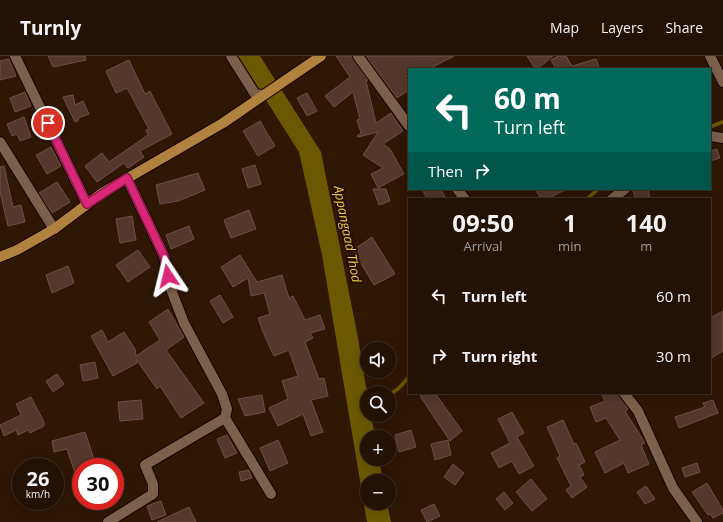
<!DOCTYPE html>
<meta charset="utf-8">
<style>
:root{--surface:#231103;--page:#2b1a0d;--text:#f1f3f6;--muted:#a39d9a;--line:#403125}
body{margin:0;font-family:"Open Sans",sans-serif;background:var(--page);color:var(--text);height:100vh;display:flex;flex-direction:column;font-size:15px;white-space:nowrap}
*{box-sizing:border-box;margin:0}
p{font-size:13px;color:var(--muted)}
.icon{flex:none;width:22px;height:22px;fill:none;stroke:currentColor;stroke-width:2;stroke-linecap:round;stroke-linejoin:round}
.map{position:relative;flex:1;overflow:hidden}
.panel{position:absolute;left:408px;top:142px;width:303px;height:196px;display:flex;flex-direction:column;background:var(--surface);border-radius:0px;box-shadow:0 2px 10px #0003,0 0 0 1px var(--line)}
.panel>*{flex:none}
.banner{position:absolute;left:408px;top:12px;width:303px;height:122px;border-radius:0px;box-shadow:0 2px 10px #0003,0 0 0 1px var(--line);background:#00695c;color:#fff;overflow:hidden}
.buttons{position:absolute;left:360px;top:286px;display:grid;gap:8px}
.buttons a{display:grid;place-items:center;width:36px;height:36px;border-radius:50%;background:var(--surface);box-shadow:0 2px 10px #0003,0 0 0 1px var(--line);font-size:20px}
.speed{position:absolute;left:12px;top:402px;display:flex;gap:8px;font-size:20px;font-weight:700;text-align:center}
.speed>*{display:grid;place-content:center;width:52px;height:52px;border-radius:50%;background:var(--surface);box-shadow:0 2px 10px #0003,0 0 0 1px var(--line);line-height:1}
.speed small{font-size:10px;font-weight:400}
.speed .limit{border:6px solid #d22;background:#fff;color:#111}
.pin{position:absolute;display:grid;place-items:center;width:34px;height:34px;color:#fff;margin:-17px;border:2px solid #fff;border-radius:50%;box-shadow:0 1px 4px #0007}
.me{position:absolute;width:44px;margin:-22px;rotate:350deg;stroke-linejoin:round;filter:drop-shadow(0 0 3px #0008)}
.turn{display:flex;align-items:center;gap:14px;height:84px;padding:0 20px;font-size:18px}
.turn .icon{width:52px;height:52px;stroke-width:2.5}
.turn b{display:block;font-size:28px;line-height:34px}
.then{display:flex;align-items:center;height:38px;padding:0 20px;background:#0003;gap:8px;font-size:15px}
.eta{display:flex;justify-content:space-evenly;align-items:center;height:68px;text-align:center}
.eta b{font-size:24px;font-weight:700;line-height:28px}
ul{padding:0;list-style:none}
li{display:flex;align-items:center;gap:12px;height:60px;padding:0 20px}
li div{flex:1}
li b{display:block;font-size:15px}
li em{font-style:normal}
header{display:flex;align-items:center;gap:24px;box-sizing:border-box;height:56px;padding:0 20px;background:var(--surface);border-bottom:1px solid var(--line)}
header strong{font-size:19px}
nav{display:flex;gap:22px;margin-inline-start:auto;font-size:14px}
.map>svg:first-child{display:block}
.water{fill:#6c5801}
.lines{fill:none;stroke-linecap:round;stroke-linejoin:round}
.stream{stroke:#6c5801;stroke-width:3.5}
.building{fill:#56372c;stroke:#704e43}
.minor-casing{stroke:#160300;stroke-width:12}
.major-casing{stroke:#160300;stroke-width:12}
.minor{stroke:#7d604b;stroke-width:10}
.major{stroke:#b0813f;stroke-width:10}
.route-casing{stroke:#8e194d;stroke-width:10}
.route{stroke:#db2777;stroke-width:7}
.labels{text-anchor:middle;stroke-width:4;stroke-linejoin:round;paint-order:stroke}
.water-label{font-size:13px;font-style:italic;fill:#f0cd4a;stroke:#250e00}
</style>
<header>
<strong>Turnly</strong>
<nav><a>Map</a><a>Layers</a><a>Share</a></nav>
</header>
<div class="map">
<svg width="723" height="466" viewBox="0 0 723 466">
<rect width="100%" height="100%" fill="#2f1704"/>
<!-- water -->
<path class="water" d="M 238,0 L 260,0 L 321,96 L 358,282 L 367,337 L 367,359 L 371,359 L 375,381 L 367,381 L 367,403 L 379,403 L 383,425 L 367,425 L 367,447 L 387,447 L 391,466 L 367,466 L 322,199 L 299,96 Z"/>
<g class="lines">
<!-- stream -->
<g class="stream">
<path d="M 710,71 L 723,66"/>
<path d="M 587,143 L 598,133"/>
<path d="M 389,339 L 398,333 L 409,321"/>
</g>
</g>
<!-- building -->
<g class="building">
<path d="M 48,0 L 85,0 L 86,4 L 53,11 Z"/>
<path d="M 336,0 L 352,0 L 368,24 L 366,25 L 376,67 L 391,57 L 403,75 L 383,88 L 390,93 L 404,118 L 378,132 L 371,118 L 383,112 L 363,99 L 378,76 L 358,81 L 357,80 L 361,77 L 357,64 L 360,63 L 353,36 L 334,51 L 325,40 L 350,21 Z"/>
<path d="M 366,0 L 454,0 L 429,13 L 409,13 L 409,19 L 405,21 L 409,28 L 409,34 L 397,42 Z"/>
<path d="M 527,0 L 553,0 L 541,10 L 534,11 Z"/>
<path d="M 558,0 L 566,0 L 572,10 L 596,3 L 600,13 L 556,13 L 551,4 Z"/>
<path d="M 9,3 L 16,20 L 0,24 L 0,5 Z"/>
<path d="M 129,4 L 145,38 L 150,35 L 172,78 L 140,95 L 144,101 L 128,112 L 124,107 L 97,126 L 85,110 L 102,97 L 109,106 L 148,79 L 146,74 L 149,73 L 127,32 L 116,37 L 106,15 Z"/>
<path d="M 25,36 L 31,50 L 15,56 L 10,42 Z"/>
<path d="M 307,37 L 317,55 L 307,60 L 297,42 Z"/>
<path d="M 73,39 L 75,49 L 83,45 L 89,58 L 78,62 L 79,64 L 75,66 L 63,41 Z"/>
<path d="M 24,61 L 31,81 L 20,85 L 17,78 L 12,80 L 7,68 Z"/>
<path d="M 260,65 L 275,90 L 258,100 L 243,75 Z"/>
<path d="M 51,91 L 61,110 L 47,118 L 36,99 Z"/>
<path d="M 717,93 L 720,102 L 710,105 L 710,95 Z"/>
<path d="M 255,109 L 261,128 L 248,132 L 242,113 Z"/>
<path d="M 4,110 L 13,151 L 21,149 L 25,166 L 8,170 L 0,136 L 0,111 Z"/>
<path d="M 198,117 L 205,134 L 178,145 L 160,148 L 156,129 Z"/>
<path d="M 57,126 L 70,146 L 52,157 L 39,137 Z"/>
<path d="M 373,133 L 386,133 L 390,145 L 379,149 Z"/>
<path d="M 422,133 L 441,133 L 446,143 L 427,143 Z"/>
<path d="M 535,133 L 567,133 L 547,143 L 541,143 Z"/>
<path d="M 633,133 L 648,133 L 650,143 L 635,143 Z"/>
<path d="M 249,154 L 256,173 L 231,182 L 224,164 Z"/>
<path d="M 132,160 L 136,184 L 120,187 L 116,163 Z"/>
<path d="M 189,170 L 194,183 L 171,193 L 166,179 Z"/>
<path d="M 372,181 L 395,218 L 374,229 L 353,194 Z"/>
<path d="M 138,194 L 150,211 L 128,226 L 116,209 Z"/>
<path d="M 240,199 L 257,226 L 282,219 L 289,242 L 293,240 L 305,264 L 320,259 L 325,273 L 310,277 L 313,282 L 305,286 L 319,323 L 324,322 L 328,340 L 311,344 L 323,376 L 311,380 L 303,358 L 278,370 L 269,352 L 288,343 L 282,325 L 298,320 L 289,294 L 274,300 L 263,276 L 258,262 L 270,258 L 264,237 L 251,240 L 248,222 L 233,231 L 221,211 Z"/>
<path d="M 68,210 L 74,227 L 52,237 L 46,219 Z"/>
<path d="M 220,239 L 233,261 L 223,267 L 210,245 Z"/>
<path d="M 168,253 L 184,281 L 166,294 L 204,347 L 181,362 L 160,330 L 157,333 L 136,303 L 137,307 L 113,320 L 91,280 L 102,274 L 108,286 L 124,276 L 135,293 L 136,300 L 160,284 L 149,266 Z"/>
<path d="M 723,255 L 723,295 L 710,303 L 710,262 Z"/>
<path d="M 95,306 L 98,322 L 83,325 L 80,309 Z"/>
<path d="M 57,318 L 64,328 L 53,336 L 46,325 Z"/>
<path d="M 425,337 L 435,337 L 462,375 L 450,385 L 420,340 Z"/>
<path d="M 601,337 L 618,337 L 628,353 L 625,355 L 645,387 L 641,389 L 649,408 L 628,417 L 624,407 L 605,417 L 595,396 L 620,384 L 606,362 L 596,366 L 590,351 L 605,345 Z"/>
<path d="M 262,339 L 265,356 L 245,360 L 238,343 Z"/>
<path d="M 31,341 L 44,366 L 44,370 L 30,377 L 28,374 L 18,379 L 16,374 L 4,380 L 0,369 L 21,359 L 16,348 Z"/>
<path d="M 141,344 L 143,363 L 120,365 L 118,346 Z"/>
<path d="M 713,344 L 718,357 L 679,372 L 675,361 L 705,351 L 703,347 Z"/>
<path d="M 512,356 L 524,377 L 517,381 L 534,410 L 519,418 L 512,405 L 499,412 L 491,397 L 510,387 L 498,363 Z"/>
<path d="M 563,364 L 574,388 L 576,387 L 585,406 L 579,409 L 584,419 L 580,421 L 587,431 L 572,442 L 566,434 L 571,430 L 557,402 L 560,400 L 547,371 Z"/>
<path d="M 411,374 L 416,391 L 399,396 L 395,379 Z"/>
<path d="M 85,376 L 96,409 L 81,411 L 81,428 L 79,429 L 67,393 L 54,396 L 52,385 Z"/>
<path d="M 227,379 L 237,397 L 225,402 L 217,383 Z"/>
<path d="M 278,384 L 288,407 L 270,415 L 260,392 Z"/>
<path d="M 448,384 L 451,399 L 435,404 L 431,388 Z"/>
<path d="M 697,407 L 700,416 L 685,421 L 682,412 Z"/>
<path d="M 453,408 L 464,417 L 455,429 L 444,421 Z"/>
<path d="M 249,414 L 252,422 L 241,425 L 239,416 Z"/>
<path d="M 531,423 L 547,443 L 532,455 L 516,436 Z"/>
<path d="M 707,427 L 723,454 L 723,457 L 713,462 L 710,458 L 708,459 L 692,436 Z"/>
<path d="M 646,430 L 655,443 L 645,448 L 637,436 Z"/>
<path d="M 504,436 L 513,447 L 505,454 L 496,443 Z"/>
<path d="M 161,445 L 166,459 L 152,464 L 147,450 Z"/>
<path d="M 434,448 L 440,460 L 427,466 L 421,454 Z"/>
<path d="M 189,451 L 196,466 L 157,466 Z"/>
</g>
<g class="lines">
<!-- minor casing -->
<g class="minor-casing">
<g id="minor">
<path d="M 15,0 L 87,148"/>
<path d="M 231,0 L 255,38 L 263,39"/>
<path d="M 358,0 L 409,70"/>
<path d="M 710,0 L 723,26"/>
<path d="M 710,80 L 723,82"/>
<path d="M 0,86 L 54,173"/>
<path d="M 457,133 L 465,143"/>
<path d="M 612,143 L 625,133"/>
<path d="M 624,337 L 638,355 L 673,432 L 697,466"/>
<path d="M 225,362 L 271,438"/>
<path d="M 108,466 L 153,438 L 153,428 L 145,409 L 225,362 L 227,353 L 222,338 L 184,267 L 172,236 L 164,200 L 127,122"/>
</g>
</g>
<!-- major casing -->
<g class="major-casing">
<path id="major" d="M 0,201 L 17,194 L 54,173 L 102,137 L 223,67 L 321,0"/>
</g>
<!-- minor -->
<use href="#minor" class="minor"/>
<!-- major -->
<use href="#major" class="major"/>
</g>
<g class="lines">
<!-- route casing -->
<g class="route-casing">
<path id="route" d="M 48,67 L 87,148 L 127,122 L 164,200 L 168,220"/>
</g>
<!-- route -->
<use href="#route" class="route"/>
</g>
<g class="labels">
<!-- water labels -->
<g class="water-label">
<text transform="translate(348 178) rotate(79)" y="5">Appangaad Thod</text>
</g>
</g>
</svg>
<div class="buttons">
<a><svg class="icon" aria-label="sound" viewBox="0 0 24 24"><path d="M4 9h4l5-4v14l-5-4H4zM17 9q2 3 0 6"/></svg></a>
<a><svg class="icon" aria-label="search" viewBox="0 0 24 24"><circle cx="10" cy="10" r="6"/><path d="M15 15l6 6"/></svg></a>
<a>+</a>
<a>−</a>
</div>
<div class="speed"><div>26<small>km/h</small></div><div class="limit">30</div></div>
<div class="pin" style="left:48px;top:67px;background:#d93025"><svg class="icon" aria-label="arrive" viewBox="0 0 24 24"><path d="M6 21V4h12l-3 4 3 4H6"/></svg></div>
<svg class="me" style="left:168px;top:220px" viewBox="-20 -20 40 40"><path d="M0-17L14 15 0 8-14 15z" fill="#db2777" stroke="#fff" stroke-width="4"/></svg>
<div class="banner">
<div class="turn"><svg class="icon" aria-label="left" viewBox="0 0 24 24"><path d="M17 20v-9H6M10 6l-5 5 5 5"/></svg><div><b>60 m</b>Turn left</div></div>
<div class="then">Then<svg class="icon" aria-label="right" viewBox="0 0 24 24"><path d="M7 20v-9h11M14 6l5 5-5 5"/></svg></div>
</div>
<section class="panel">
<div class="eta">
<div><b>09:50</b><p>Arrival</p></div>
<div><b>1</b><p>min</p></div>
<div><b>140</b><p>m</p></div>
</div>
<ul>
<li><svg class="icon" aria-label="left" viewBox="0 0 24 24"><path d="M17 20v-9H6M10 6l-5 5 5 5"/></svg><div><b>Turn left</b></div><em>60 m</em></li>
<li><svg class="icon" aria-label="right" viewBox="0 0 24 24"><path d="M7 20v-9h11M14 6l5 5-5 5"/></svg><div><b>Turn right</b></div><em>30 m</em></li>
</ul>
</section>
</div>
